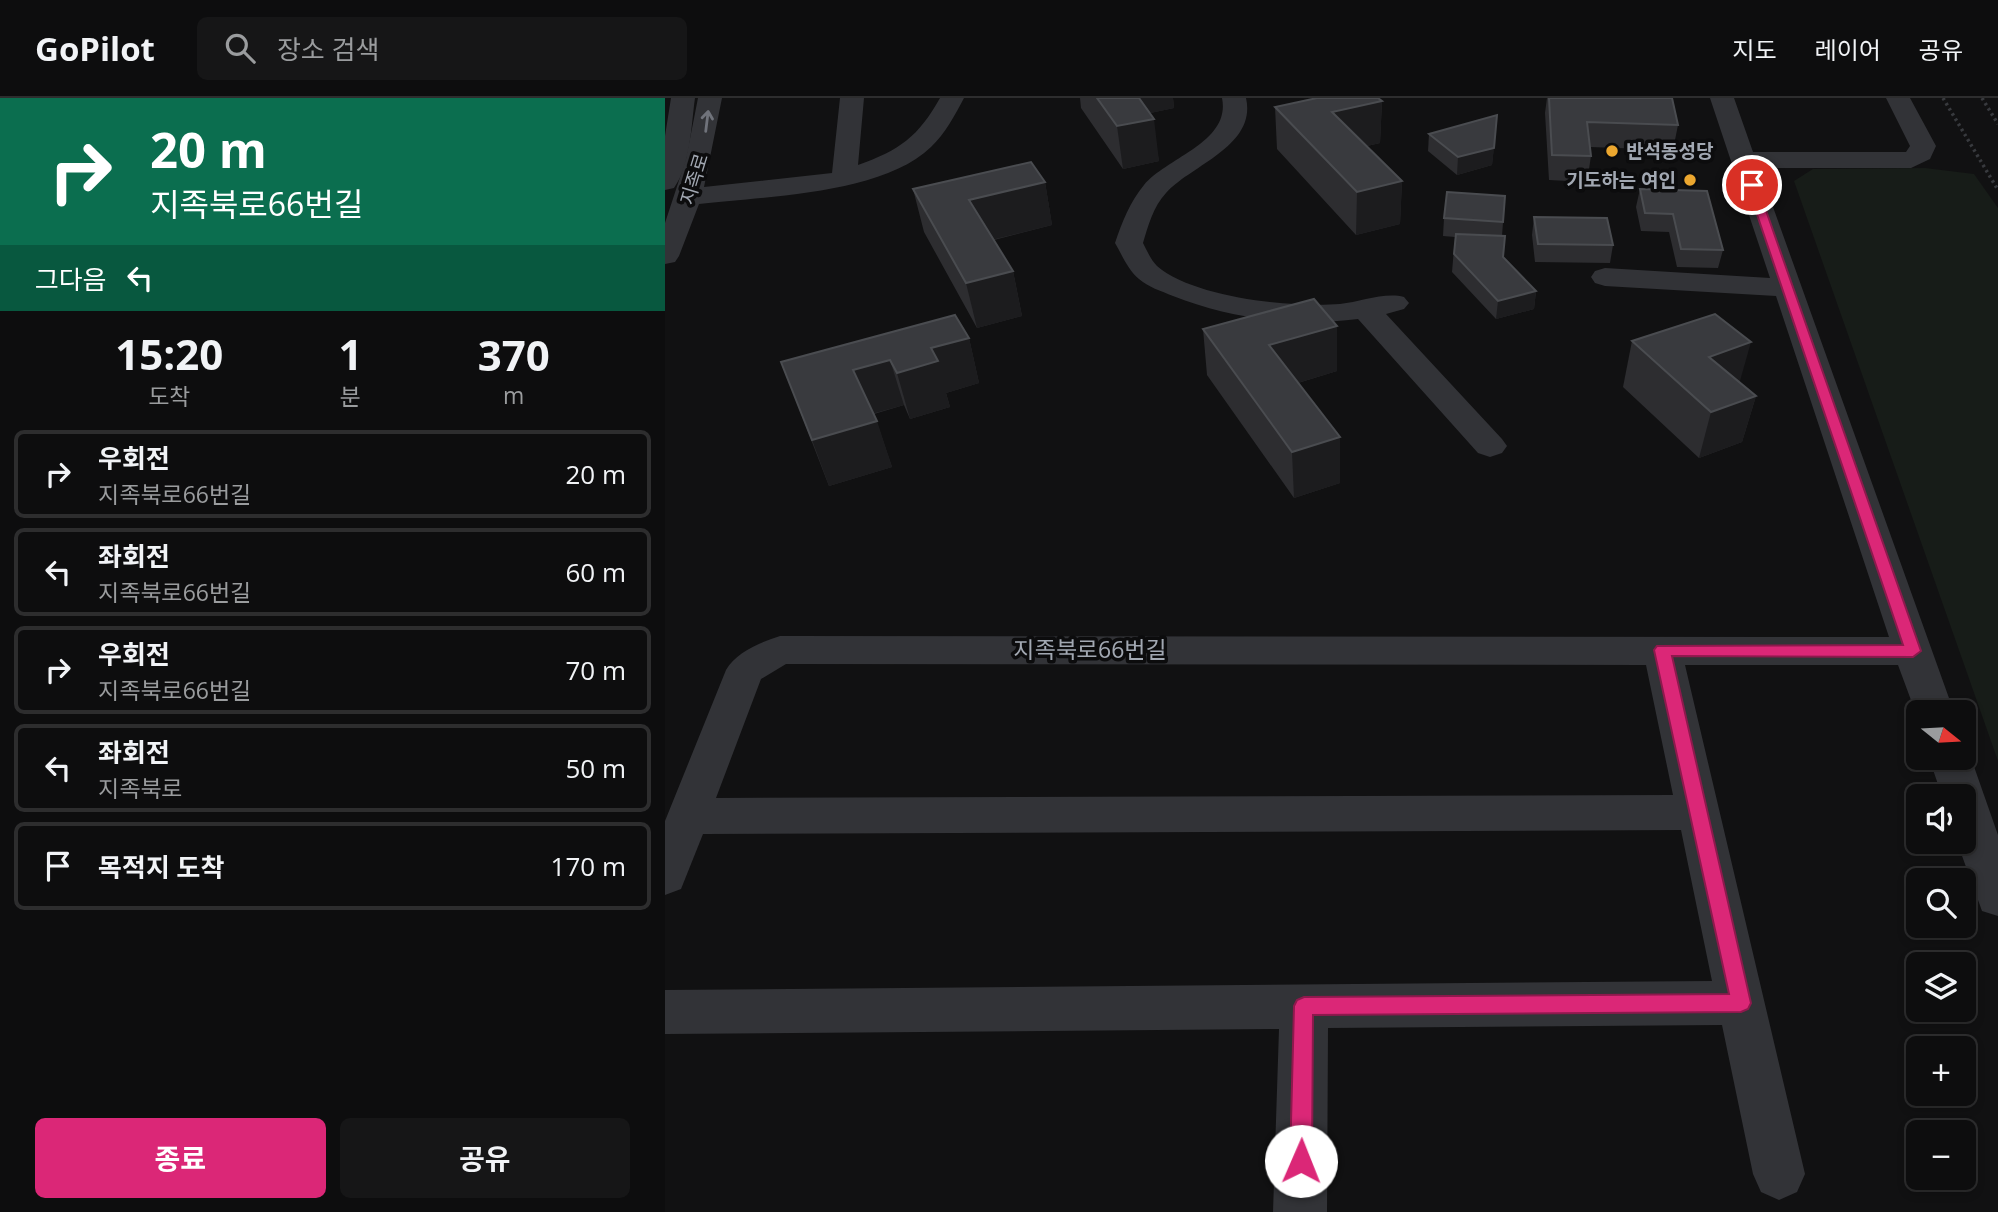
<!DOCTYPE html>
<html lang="ko">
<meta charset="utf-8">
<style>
:root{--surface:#0d0d0e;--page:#161617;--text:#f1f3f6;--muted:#9a9c9e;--line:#2d2d2e;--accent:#db2777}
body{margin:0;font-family:"Open Sans","Noto Sans KR",sans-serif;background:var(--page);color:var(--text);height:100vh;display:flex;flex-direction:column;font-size:26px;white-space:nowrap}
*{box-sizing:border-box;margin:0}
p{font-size:23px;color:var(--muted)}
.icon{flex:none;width:38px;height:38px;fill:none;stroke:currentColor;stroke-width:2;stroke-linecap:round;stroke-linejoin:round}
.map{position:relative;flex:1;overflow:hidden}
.panel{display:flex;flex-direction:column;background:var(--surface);width:665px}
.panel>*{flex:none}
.hud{background:#0b6e4f;color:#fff;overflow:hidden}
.needle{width:46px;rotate:108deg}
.tools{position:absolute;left:1241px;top:602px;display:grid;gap:14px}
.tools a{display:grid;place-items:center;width:70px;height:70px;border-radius:10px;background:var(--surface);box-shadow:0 4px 10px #0003,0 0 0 2px var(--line);font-size:35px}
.pin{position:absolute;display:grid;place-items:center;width:60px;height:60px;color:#fff;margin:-30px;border:4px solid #fff;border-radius:50%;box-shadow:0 2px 7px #0007}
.me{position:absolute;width:77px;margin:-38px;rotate:1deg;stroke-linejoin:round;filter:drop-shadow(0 0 5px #0008)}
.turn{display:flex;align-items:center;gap:24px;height:147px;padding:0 35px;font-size:32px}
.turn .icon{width:91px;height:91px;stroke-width:2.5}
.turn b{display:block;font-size:49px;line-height:60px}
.then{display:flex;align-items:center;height:66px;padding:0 35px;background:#0003;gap:14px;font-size:26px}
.eta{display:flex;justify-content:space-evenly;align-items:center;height:119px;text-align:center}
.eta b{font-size:42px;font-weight:700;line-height:49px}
.primary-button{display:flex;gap:14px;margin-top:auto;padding:14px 35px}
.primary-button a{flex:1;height:80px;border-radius:10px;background:var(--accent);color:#fff;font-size:28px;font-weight:700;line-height:80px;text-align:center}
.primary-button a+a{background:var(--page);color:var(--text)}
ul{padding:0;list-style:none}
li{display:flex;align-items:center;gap:21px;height:88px;margin:0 14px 10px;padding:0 21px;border:4px solid var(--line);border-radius:10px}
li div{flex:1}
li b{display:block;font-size:26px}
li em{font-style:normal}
header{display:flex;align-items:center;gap:42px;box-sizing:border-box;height:98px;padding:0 35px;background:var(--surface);border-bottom:2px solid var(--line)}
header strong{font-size:33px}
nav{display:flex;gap:38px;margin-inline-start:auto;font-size:24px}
.search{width:490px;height:63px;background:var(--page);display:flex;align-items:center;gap:18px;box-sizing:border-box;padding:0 24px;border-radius:10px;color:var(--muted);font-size:26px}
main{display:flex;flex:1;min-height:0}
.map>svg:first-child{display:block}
.green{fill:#171c18}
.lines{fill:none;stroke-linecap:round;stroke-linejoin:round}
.path{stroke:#383a3e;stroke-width:3.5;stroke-dasharray:2.5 3.5;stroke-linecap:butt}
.minor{fill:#323337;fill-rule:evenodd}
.wall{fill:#2d2d30}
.shaded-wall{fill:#1c1c1e}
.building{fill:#393a3e;stroke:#4a4c50;stroke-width:2}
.oneway{stroke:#70737b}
.route{fill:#db2777;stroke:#8e194d;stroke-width:2}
.poi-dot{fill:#eca72f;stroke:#0c0c0d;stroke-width:2.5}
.labels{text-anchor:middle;stroke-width:7;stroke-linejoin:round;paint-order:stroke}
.far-poi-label{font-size:19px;font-weight:bold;fill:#a2a8b2;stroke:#0c0c0d;text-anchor:start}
.far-street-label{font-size:19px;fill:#a2a8b2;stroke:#0c0c0d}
.street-label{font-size:23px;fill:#a2a8b2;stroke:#0c0c0d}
</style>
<header>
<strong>GoPilot</strong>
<div class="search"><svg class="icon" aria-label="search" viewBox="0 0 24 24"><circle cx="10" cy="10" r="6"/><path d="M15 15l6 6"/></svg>장소 검색</div>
<nav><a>지도</a><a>레이어</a><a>공유</a></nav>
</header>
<main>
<section class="panel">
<div class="hud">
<div class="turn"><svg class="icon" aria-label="right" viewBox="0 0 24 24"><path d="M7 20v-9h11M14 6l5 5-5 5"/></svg><div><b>20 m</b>지족북로66번길</div></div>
<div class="then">그다음<svg class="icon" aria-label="left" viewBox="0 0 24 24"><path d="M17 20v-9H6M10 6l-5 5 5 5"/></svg></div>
</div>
<div class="eta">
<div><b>15:20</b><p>도착</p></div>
<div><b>1</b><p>분</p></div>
<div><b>370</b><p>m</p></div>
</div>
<ul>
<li><svg class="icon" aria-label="right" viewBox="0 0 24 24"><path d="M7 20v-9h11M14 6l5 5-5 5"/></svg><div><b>우회전</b><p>지족북로66번길</p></div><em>20 m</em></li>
<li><svg class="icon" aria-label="left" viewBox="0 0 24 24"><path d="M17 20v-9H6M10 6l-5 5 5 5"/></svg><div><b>좌회전</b><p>지족북로66번길</p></div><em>60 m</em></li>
<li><svg class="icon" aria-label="right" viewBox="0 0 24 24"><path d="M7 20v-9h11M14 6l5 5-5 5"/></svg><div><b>우회전</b><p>지족북로66번길</p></div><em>70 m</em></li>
<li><svg class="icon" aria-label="left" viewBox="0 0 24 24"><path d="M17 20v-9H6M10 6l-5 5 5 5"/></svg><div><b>좌회전</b><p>지족북로</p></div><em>50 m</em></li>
<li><svg class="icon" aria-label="arrive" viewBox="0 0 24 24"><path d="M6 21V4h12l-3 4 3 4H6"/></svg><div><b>목적지 도착</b></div><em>170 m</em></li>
</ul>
<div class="primary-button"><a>종료</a><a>공유</a></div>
</section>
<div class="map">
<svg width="1333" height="1114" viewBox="0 0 1333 1114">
<rect width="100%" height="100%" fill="#111112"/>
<!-- green -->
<path class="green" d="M 1260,70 L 1309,76 L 1333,110 L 1333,663 L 1129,83 L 1148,71 Z"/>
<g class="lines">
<!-- path -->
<g class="path">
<path d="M 1278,0 L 1333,92"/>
<path d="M 1317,0 L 1333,26"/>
</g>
<!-- minor -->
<g class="minor">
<path d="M 6,0 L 30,0 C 26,28 26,66 9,90 L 0,92 L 0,38 Z"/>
<path d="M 33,0 L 57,0 L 39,89 L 167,75 L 175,0 L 199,0 L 193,67 C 235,52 253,39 275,0 L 299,0 C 290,17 280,36 266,49 C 216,97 100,98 34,106 L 14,158 L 10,164 L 0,166 L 0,125 L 21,61 Z"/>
<path d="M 557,0 L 581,0 C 592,48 526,67 501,95 C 488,109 483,128 478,145 C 482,153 486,162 492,168 C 529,200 628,210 675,206 C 696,204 719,194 739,199 L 744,205 L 739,211 L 721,216 L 837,341 L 842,348 L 837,355 L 825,359 L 813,355 L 693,221 C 630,229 567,221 508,198 C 496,193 483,189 474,181 C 463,172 457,157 450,145 C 457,124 465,104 479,87 C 503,59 566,44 557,0 Z"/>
<path d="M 1045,0 L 1069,0 L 1088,54 L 1241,54 L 1245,48 L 1221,0 L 1245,0 L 1271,48 L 1265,61 L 1246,70 L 1094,70 L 1289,614 L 1253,614 L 1253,621 L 1233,567 L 1020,567 L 1140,1076 L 1132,1094 L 1114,1102 L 1096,1094 L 1088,1076 L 1057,927 L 663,930 L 662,1114 L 608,1114 L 614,931 L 0,936 L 0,892 L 1047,883 L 1016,732 L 38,736 L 16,791 L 0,797 L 0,723 L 61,572 C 71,554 96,544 115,538 L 1224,539 L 1111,198 L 940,188 L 930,185 L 926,179 L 930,173 L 940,170 L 1105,180 ZM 121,566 L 981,567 L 1008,697 L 51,700 L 96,581 Z"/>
<path d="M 1298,648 L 1306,660 L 1333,737 L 1333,818 L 1317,813 L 1292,744 L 1298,744 L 1298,698 L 1277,698 L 1264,660 L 1298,660 Z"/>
</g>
</g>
<!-- wall -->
<g class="wall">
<path d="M 415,0 L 508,0 L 509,10 L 485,15 L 494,63 L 458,71 L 416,10 Z"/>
<path d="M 882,0 L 1007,0 L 1013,27 L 1008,52 L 925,49 L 926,58 L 922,84 L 884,82 L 880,15 Z"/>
<path d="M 717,3 L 715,45 L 702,48 L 737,83 L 735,126 L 691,137 L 612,51 L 610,9 Z"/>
<path d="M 832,17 L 827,67 L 792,77 L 763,53 L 764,36 Z"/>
<path d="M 380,84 L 387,127 L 329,142 L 348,173 L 357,218 L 312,230 L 259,134 L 248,91 Z"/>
<path d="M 975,91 L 1058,152 L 1053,170 L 1012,169 L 1004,134 L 976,133 L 971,109 Z"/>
<path d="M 840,98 L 837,138 L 838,159 L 871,193 L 869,211 L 831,221 L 787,174 L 790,139 L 778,138 L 779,120 Z"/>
<path d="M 869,119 L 948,147 L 945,165 L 870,164 L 867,137 Z"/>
<path d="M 672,228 L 672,273 L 633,285 L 675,339 L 675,385 L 629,400 L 542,277 L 538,231 Z"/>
<path d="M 304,240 L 314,285 L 281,295 L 285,309 L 245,321 L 239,307 L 209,316 L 227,369 L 164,388 L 116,264 Z"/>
<path d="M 967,243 L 1075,285 L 1091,298 L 1077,344 L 1034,360 L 958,289 Z"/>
</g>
<!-- shaded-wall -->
<g class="shaded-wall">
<path d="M 460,0 L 508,0 L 509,10 L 462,20 Z"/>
<path d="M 717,3 L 715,45 L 667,56 L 667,14 Z"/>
<path d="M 489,21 L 494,63 L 458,71 L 452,28 Z"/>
<path d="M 829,50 L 827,67 L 792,77 L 793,59 Z"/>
<path d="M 737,83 L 735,126 L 691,137 L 692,94 Z"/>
<path d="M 380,84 L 387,127 L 314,145 L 304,102 Z"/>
<path d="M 348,173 L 357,218 L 312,230 L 301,185 Z"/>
<path d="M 871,193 L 869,211 L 831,221 L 833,203 Z"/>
<path d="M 672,228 L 672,273 L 606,293 L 604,247 Z"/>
<path d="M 304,240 L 314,285 L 281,295 L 285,309 L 245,321 L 232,275 L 266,250 Z"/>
<path d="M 1086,244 L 1073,290 L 1044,259 Z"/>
<path d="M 225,262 L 239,307 L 203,317 L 188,272 Z"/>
<path d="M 1091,298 L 1077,344 L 1034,360 L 1046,314 Z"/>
<path d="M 212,323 L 227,369 L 164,388 L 147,342 Z"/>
<path d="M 675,339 L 675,385 L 629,400 L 627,354 Z"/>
</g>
<!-- building -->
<g class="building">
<path d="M 432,0 L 474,0 L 489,21 L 452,28 Z"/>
<path d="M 652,0 L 713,0 L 717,3 L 667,14 L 737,83 L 692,94 L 610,9 Z"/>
<path d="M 884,0 L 1007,0 L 1013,27 L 922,24 L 926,58 L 887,57 Z"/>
<path d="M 832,17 L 829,50 L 793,59 L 764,36 Z"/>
<path d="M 366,64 L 380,84 L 304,102 L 348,173 L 301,185 L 248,91 Z"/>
<path d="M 975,91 L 1042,93 L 1058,152 L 1016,151 L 1008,116 L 980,115 Z"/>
<path d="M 782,94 L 840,98 L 838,124 L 779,120 Z"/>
<path d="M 869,119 L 942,120 L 948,147 L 873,146 Z"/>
<path d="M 791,136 L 840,138 L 838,159 L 871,193 L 833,203 L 789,156 Z"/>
<path d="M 649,201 L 672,228 L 604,247 L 675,339 L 627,354 L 538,231 Z"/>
<path d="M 1050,216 L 1086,244 L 1044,259 L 1091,298 L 1046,314 L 967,243 Z"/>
<path d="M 290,217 L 304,240 L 266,250 L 273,263 L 232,275 L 225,262 L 188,272 L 212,323 L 147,342 L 116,264 Z"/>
</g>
<!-- one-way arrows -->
<defs><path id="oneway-shaft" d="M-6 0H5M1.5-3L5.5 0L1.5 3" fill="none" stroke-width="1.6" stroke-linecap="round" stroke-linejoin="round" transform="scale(1.75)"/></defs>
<use class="oneway" href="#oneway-shaft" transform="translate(42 23) rotate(-83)"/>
<!-- route -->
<path class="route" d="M 1087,84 L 1092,87 L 1256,553 L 1248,559 L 1007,558 L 1086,905 L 1083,911 L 1076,914 L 648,917 L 647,1063 L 644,1070 L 636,1073 L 629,1070 L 625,1063 L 629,908 L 632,902 L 639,899 L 1064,896 L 989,552 L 992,548 L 1238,547 L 1082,87 Z"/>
<!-- markers -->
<g class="poi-dot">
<circle cx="947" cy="53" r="7"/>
<circle cx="1025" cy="82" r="7"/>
</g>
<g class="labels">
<!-- far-poi labels -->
<g class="far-poi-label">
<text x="961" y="60">반석동성당</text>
<text x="1011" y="89" text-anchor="end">기도하는 여인</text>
</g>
<!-- far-street labels -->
<g class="far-street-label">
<text transform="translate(29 81) rotate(-73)" y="7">지족로</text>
</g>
<!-- street labels -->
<g class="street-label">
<text x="425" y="560">지족북로66번길</text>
</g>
</g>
</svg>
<div class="tools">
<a><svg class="needle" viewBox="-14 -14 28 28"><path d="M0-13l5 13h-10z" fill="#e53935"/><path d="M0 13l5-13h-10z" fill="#9a9c9e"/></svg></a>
<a><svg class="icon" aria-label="sound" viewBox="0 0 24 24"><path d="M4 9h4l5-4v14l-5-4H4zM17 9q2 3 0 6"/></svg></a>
<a><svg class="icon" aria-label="search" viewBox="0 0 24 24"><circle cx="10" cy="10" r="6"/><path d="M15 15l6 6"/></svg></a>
<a><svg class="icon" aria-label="layers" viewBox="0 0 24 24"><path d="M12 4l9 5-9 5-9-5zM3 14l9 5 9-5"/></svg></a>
<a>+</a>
<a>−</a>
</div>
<div class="pin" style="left:1087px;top:87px;background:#d93025"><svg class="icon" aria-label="arrive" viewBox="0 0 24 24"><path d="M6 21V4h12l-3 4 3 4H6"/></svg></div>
<svg class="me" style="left:636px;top:1063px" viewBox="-20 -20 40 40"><circle r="19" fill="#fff"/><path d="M0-13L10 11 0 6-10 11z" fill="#db2777"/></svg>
</div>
</main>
